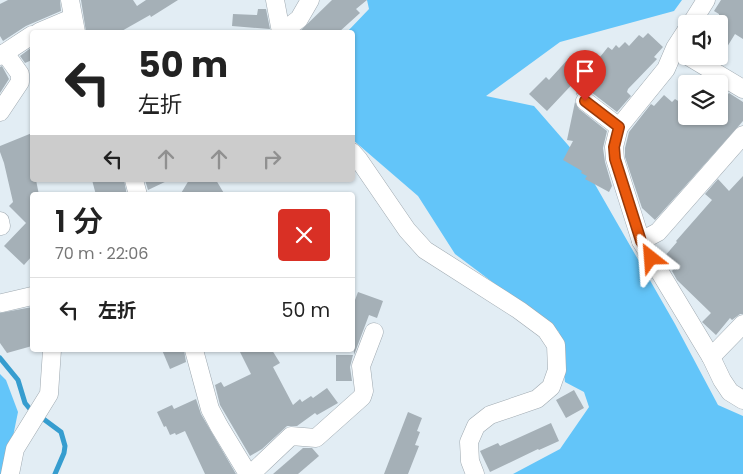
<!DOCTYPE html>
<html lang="ja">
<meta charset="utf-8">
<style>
:root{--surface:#fff;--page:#f2f2f2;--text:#222;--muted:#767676;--line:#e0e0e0}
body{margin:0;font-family:Poppins,"Noto Sans JP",sans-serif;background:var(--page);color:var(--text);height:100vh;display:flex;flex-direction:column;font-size:19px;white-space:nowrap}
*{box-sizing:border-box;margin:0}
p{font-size:16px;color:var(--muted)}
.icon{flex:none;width:28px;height:28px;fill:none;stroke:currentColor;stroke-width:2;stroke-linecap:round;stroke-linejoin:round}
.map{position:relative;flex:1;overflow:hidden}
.side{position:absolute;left:30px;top:192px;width:325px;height:160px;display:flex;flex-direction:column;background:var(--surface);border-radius:5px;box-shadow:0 1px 4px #0004}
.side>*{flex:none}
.guide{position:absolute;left:30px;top:30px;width:325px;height:152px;border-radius:5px;box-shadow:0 1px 4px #0004;background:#fff;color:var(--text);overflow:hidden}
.tools{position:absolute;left:678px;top:15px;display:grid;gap:10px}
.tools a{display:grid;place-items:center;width:50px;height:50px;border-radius:5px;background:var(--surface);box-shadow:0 1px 4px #0004;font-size:25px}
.pin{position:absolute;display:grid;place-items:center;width:42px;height:42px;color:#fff;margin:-51px -21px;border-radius:50% 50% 50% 0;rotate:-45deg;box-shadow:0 0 5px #0007}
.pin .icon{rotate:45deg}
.me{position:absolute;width:55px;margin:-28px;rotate:332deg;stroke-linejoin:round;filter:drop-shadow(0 0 4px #0008)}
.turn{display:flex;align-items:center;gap:18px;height:105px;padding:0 25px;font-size:22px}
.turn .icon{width:65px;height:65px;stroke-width:2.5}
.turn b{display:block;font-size:35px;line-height:42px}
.lanes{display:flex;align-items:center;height:48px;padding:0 25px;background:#0003;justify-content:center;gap:25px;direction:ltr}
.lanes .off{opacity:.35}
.round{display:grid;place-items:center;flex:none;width:52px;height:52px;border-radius:5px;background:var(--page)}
.overview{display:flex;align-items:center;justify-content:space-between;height:85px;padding:0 25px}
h1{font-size:30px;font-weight:600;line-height:38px}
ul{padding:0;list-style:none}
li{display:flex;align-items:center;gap:15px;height:65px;padding:0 25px;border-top:1px solid var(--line)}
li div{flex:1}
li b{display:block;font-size:19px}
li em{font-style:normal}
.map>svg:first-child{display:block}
.forest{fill:#63c5f9}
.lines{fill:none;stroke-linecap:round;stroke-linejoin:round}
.stream{stroke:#369dcf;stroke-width:5}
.building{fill:#a5b0b7}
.street-casing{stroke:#9fa9b0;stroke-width:19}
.street{stroke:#fff;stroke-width:18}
.route-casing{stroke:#983908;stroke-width:12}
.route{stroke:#ea580c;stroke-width:9}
</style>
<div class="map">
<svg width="743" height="474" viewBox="0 0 743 474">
<rect width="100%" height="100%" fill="#e2edf4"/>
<!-- forest -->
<g class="forest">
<path d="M 367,0 L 682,0 L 674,11 L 560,42 L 486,96 L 534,106 L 581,160 L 675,324 L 718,405 L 743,416 L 743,474 L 513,474 L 560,449 L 589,407 L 584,392 L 565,382 L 559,332 L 455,254 L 418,196 L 353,140 L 352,32 L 347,32 L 369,9 Z"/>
<path d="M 0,374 L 6,380 L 18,412 L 7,466 L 12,474 L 0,474 Z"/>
</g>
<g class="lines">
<!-- stream -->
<path class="stream" d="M 0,358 L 18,380 L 25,403 L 30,409 L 61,432 L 65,446 L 64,453 L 55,474"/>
</g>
<!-- building -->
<g class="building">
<path d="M 8,0 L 60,0 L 61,11 L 26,26 L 3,41 L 0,36 L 0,4 Z"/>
<path d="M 81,0 L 133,0 L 137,6 L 146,0 L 178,0 L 151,17 L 150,15 L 120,32 L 86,32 Z"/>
<path d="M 332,0 L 367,0 L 356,9 L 360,13 L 339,32 L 299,32 Z"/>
<path d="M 721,0 L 743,0 L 743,39 L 735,34 L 719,60 L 719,14 L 714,11 Z"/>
<path d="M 258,9 L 266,9 L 270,29 L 232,26 L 233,14 L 257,15 Z"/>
<path d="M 648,33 L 663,47 L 654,57 L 657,59 L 628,89 L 627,92 L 631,96 L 617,112 L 591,92 L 581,91 L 576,95 L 580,76 L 547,111 L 529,94 L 546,77 L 549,80 L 570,57 L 582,68 L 583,62 L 589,56 L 596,62 L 608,47 L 612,50 L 616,45 L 619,48 L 625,42 L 629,46 L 639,35 L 643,38 Z"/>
<path d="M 32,47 L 32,60 L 25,63 L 20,56 Z"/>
<path d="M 2,66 L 9,79 L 0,93 L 0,67 Z"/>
<path d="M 729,93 L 743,102 L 743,121 L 655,220 L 642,208 L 625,157 L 625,148 L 629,132 L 651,104 L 654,106 L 664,95 L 672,102 L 675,99 L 686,106 L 686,116 L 719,116 L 719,104 Z"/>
<path d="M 575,102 L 579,109 L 607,131 L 603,148 L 605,162 L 612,186 L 609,192 L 585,179 L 587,176 L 581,173 L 582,171 L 563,160 L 573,141 L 567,140 Z"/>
<path d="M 32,133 L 32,180 L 36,180 L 39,195 L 32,195 L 32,256 L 24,265 L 4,246 L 26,223 L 9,206 L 13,202 L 4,163 L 0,152 L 0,146 Z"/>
<path d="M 743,176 L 743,314 L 740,314 L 732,320 L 730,318 L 716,335 L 702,322 L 711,313 L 677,280 L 672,271 L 675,267 L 664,257 L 677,242 L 676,241 L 712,200 L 705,194 L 718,179 L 729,191 Z"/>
<path d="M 92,180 L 124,180 L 127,195 L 96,195 Z"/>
<path d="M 145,180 L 169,180 L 148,190 Z"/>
<path d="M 189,180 L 216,180 L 225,195 L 180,195 Z"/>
<path d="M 358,292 L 383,301 L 377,318 L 369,315 L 354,355 L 352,308 Z"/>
<path d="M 32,307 L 32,346 L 7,353 L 0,343 L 0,313 Z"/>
<path d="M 162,350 L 184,350 L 186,362 L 170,369 Z"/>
<path d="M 239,350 L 272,350 L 280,363 L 273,367 L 293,405 L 300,399 L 302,402 L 311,396 L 313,398 L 327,388 L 338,403 L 317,415 L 315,413 L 297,426 L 287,426 L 262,449 L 250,456 L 220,405 L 215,385 L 221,382 L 224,387 L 251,374 Z"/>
<path d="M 336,355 L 353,355 L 350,367 L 352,381 L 336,381 Z"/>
<path d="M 574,390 L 584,408 L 566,418 L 556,400 Z"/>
<path d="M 196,399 L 201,414 L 236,474 L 205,474 L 185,431 L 176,435 L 175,433 L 170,435 L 166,426 L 164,427 L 157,412 L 172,405 L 174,409 Z"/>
<path d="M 408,412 L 422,418 L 417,431 L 420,432 L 415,445 L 419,446 L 408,474 L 384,474 Z"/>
<path d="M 551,423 L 559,441 L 539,450 L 538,449 L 490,472 L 480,451 L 498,443 L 500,446 Z"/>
<path d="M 303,448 L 312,448 L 319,456 L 298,474 L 273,474 Z"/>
</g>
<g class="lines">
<!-- street casing -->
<g class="street-casing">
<g id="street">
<path d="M 70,0 L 76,32"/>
<path d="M 275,0 L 281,32"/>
<path d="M 691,24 L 706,0"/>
<path d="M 686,31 L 675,48 L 666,69 L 619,127 L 614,147 L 615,159 L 641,241 L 711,357 L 722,380 L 730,392 L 743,400"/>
<path d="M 39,32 L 72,18"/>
<path d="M 282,32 L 299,19 L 310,0"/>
<path d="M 0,56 L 32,35"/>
<path d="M 688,56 L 743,89"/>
<path d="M 585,101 L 619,127"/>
<path d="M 0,112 L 20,82 L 20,74 L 5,53"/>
<path d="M 352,152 L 359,160 L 407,230 L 425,250 L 519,310 L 546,330 L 556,345 L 557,370 L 551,387 L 537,399 L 490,415 L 476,426 L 469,442 L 470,461 L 475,474"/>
<path d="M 134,180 L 138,195"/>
<path d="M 0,221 L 1,226"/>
<path d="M 641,241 L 658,232 L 743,135"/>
<path d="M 2,303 L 32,296"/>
<path d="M 194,350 L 210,409 L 219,426 L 248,474"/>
<path d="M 711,357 L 743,324"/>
<path d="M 10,474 L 15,449 L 49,394 L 52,350"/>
<path d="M 251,474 L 291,436 L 316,438 L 362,397 L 364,391 L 361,366 L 374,332"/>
</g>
</g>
<!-- street -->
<use href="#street" class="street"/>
</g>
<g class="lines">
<!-- route casing -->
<g class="route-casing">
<path id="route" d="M 585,101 L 619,127 L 614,147 L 615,159 L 641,241 L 651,258"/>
</g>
<!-- route -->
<use href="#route" class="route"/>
</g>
</svg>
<div class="tools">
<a><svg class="icon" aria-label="sound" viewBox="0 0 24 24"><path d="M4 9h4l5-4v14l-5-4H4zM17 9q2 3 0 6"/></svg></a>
<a><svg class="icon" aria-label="layers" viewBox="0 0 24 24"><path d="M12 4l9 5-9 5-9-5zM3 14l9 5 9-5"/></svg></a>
</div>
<div class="pin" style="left:585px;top:101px;background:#d93025"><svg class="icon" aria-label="arrive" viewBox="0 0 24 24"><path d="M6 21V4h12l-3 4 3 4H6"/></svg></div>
<svg class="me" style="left:651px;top:258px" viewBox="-20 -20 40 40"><path d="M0-17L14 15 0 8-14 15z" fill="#ea580c" stroke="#fff" stroke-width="4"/></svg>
<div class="guide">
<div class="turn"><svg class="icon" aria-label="left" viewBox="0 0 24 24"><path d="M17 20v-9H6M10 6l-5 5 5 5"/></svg><div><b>50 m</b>左折</div></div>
<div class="lanes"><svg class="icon" aria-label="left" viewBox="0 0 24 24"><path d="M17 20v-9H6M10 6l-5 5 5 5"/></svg><svg class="icon off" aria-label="ahead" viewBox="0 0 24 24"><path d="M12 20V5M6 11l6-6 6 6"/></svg><svg class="icon off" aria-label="ahead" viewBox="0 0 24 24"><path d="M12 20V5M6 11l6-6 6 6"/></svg><svg class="icon off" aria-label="right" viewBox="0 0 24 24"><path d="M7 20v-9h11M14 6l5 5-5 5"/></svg></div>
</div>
<section class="side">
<div class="overview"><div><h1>1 分</h1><p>70 m · 22:06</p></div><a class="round" style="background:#d93025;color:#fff"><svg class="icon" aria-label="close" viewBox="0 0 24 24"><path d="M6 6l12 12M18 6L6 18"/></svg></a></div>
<ul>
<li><svg class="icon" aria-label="left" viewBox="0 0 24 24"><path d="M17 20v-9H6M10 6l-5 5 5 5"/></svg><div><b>左折</b></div><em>50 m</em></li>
</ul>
</section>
</div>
